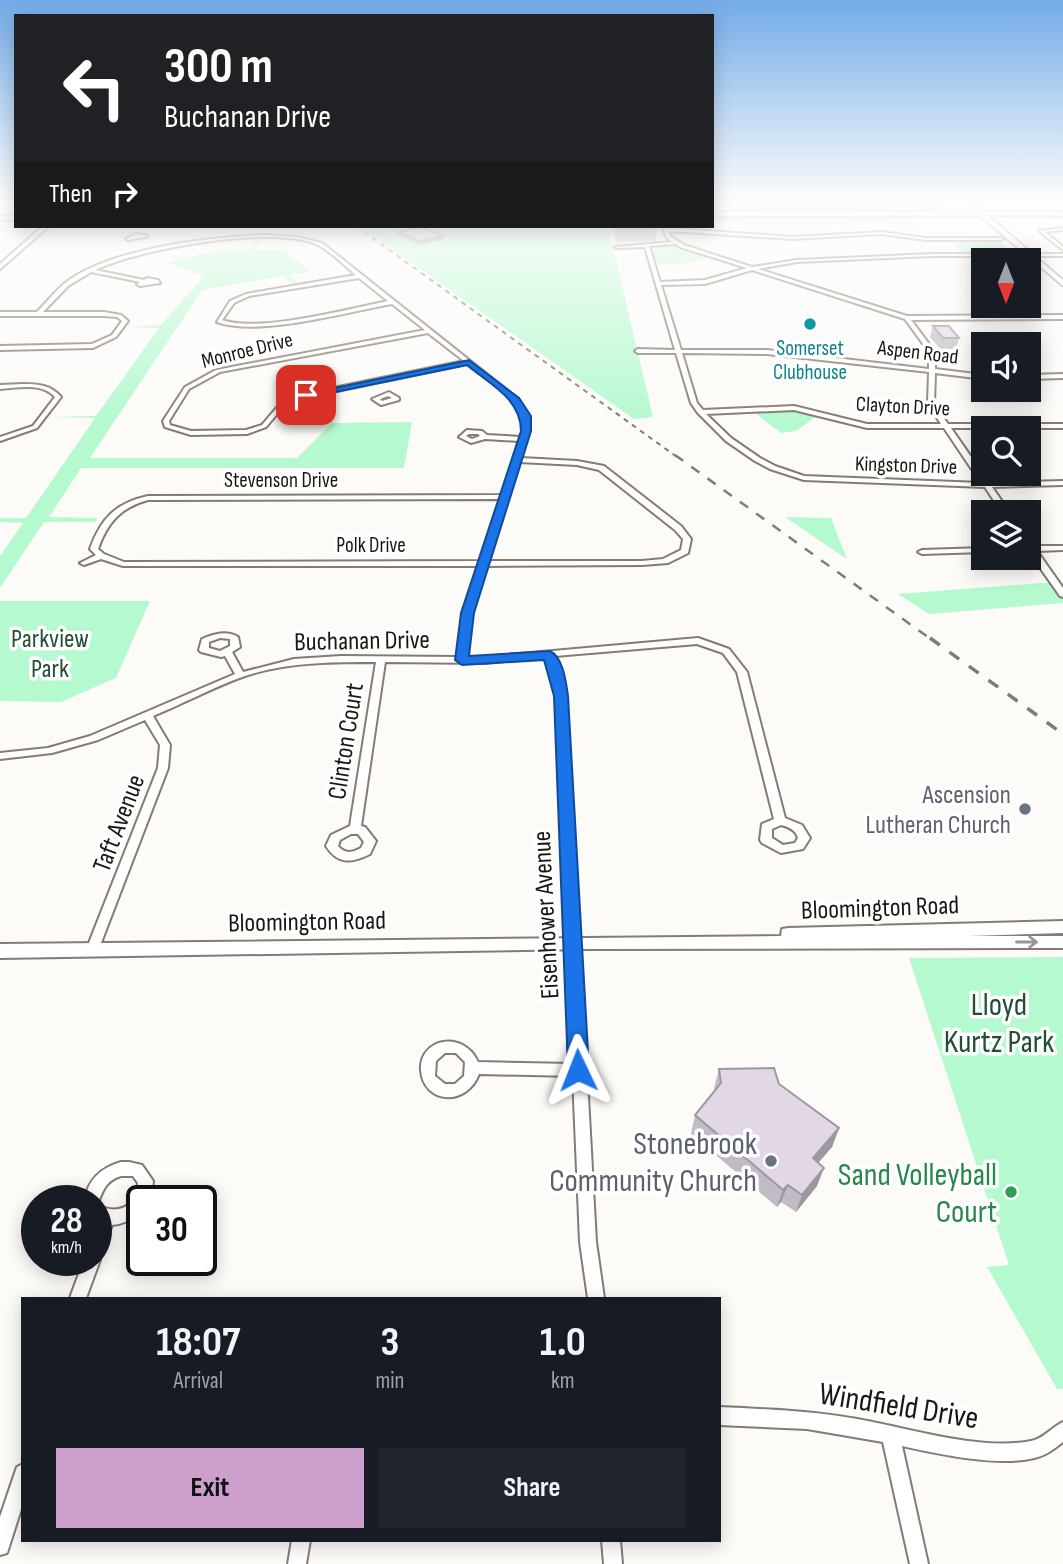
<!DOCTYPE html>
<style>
:root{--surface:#171b24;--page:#20242c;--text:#f1f3f6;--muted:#9ea1a6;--accent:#cd9fcd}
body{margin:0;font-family:"Sofia Sans Condensed",sans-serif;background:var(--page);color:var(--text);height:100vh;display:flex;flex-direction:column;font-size:26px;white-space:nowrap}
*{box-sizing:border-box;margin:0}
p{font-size:23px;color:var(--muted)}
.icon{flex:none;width:38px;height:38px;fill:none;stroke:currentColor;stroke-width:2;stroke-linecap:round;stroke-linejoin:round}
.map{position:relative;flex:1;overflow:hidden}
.drawer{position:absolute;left:21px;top:1297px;width:700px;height:245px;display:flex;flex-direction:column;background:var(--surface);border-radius:0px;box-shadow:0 4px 18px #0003}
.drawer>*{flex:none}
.banner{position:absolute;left:14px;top:14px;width:700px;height:214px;border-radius:0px;box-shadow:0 4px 18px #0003;background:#202124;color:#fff;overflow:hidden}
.needle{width:46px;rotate:180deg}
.controls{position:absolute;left:971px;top:248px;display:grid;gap:14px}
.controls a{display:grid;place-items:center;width:70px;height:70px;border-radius:0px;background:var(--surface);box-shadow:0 4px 18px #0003;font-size:35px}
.speed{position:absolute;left:21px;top:1185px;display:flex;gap:14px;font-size:35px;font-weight:700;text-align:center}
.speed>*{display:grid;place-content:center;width:91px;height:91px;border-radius:50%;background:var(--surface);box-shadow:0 4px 18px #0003;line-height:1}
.speed small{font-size:18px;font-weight:400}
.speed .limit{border:4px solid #111;border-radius:10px;background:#fff;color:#111}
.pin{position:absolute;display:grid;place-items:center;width:60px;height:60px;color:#fff;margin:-30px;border-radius:14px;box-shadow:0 4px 10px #0006}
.me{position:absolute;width:77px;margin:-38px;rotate:358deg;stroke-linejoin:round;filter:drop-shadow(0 0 5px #0008)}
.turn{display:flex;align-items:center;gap:24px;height:147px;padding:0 35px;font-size:32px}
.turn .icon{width:91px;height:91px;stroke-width:2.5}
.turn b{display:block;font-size:49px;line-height:60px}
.then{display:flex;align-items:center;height:66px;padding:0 35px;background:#0003;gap:14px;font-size:26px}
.eta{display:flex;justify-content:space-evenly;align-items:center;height:119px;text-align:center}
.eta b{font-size:42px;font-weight:700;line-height:49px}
.cta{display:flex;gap:14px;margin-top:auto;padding:14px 35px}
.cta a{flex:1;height:80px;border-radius:0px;background:var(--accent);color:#111;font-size:28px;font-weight:700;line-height:80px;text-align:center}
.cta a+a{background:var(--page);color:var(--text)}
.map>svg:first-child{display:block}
.education{fill:#fdebf6}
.green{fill:#b5f9cf}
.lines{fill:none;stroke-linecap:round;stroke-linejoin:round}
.minor-casing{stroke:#867b70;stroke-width:4}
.tertiary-casing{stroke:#867b70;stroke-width:4}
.secondary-casing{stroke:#867b70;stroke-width:3}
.minor{fill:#fff;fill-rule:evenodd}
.tertiary{fill:#fff;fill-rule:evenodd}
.secondary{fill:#fff;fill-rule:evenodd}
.rail-far2{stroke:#7f7c78;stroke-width:2;stroke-dasharray:5 5;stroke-linecap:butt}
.rail-far1{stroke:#7f7c78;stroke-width:2.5;stroke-dasharray:10 10;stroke-linecap:butt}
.rail{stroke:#7f7c78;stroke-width:3.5;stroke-dasharray:12 12;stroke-linecap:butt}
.wall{fill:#c2bac5}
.shaded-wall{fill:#9e97a0}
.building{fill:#e2d8e5;stroke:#9e97a0;stroke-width:2}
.oneway{stroke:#989694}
.route{fill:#1a73e8;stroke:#114b97;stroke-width:2}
.culture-dot{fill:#0f9aa8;stroke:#fff;stroke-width:2.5}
.worship-dot{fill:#6b7280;stroke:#fff;stroke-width:2.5}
.leisure-dot{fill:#2e9e5b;stroke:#fff;stroke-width:2.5}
.labels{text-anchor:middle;stroke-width:7;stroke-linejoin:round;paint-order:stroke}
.far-culture-label{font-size:21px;fill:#0d838f;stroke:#fff}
.far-street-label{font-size:21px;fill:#1a1611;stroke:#fff}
.park-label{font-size:26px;fill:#234d35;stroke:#fff}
.street-label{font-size:26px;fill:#1a1611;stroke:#fff}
.worship-label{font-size:26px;fill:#5b616d;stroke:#fff;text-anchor:end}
.near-park-label{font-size:32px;fill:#234d35;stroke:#fff}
.near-worship-label{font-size:32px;fill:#5b616d;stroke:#fff;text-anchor:end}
.near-leisure-label{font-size:32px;fill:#27864d;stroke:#fff;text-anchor:end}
.near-street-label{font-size:32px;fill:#1a1611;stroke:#fff}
</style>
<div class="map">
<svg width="1063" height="1564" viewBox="0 0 1063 1564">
<rect width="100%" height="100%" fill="#fdfbf8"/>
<!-- education -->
<path class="education" d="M 712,202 L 959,202 L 972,214 L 712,214 Z"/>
<!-- green -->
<g class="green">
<path d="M 906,215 L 917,226 L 872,222 L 782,227 L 712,220 L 712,216 Z"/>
<path d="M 359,226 L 608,226 L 653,417 L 634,419 Z"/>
<path d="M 256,240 L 260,240 L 254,250 L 284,250 L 311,272 L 291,275 L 298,284 L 292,284 L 283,276 L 202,290 L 90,458 L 297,458 L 332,423 L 412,422 L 404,468 L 81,468 L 49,517 L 97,518 L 96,522 L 44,522 L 0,588 L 0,556 L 23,523 L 0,522 L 0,518 L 26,518 L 95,418 L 52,417 L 96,416 L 159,328 L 129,327 L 161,325 L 204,276 L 167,263 L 180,259 L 161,252 L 184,258 L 213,251 L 249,251 Z"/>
<path d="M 949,240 L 998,241 L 1013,253 L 963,254 Z"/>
<path d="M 676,246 L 709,257 L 683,264 L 656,264 L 652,248 Z"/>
<path d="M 751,410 L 797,410 L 818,415 L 796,431 L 781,433 Z"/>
<path d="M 785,517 L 831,518 L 847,559 Z"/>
<path d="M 1041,583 L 1063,583 L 1063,603 L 929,614 L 898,594 Z"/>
<path d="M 0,601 L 150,601 L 116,678 L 61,702 L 0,701 Z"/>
<path d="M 1063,957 L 1063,1389 L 1057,1389 L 987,1267 L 1009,1265 L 909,958 Z"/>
</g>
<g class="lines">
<!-- minor casing -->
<g class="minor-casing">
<g id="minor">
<path d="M 935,202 L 939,202 L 934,208 L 911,210 L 807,207 L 712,210 L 712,208 C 771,206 829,205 887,207 C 901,207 925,212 935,202 Z"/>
<path d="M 662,226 L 666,226 L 667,228 L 792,237 L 881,232 L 926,238 L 1001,238 L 1003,239 L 1001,240 L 926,240 L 881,234 L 792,239 L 668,231 L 671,237 L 684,245 L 752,267 L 797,260 L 933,254 L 1063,254 L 1063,256 L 933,256 L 797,262 L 758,269 L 907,316 L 1063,315 L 1063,319 L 911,320 L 935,352 L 935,369 L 984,375 L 984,379 L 935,373 L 934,404 L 948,424 L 1063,424 L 1063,428 L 951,428 L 989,483 L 1063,481 L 1063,485 L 992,487 L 1010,513 L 1002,513 L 985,487 L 804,480 L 770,469 L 755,461 L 726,441 L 698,413 L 691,403 L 676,353 L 638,353 L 635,351 L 638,349 L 675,350 L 645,247 L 617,248 L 615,247 L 672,242 L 667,238 ZM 676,244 L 680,247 L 747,268 L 705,280 L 660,282 L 649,246 ZM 752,270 L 905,319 L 929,352 L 929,369 L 767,350 L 681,350 L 661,285 L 705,284 ZM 682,353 L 767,354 L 929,372 L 928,404 L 941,424 L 867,424 L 794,406 L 703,410 L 697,403 ZM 794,410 L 867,428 L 944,428 L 981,483 L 804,476 L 775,466 L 760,458 L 731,438 L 706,414 Z"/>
<path d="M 1063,228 L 1063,230 L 1045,232 L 1063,247 L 1063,250 L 1039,231 Z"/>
<path d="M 136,234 L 147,236 L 147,237 L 128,240 L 126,239 Z"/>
<path d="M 268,235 L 297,237 L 322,243 L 518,399 C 535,425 529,431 521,458 L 577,461 L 604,466 L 681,526 L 691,539 L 688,553 L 668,563 L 642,565 L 486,566 L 471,613 L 467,657 L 485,657 L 698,638 L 729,649 L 747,672 L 785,818 L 802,825 L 810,838 L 803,849 L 781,853 L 762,843 L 760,840 L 762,824 L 774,819 L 737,672 L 723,653 L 697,644 L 555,656 L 566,696 L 596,1242 L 604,1298 L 588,1298 L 580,1242 L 573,1076 L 479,1074 C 466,1108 423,1103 421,1070 C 419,1039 463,1029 478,1062 L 572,1064 L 556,696 L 546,657 L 485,663 L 385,662 L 361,826 L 365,827 L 376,841 L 370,854 C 352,863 338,865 326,846 L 331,835 L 350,826 L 376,662 C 331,662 285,662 242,677 C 212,688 182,704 153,716 L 170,745 L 168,768 L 99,948 L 97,951 L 93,953 L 89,951 L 87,948 L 158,768 L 160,745 L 145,720 L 98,740 L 52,753 L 0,759 L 0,753 L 48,748 L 90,736 L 235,674 L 225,656 L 221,657 L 201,652 L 199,650 L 202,639 C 214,634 226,630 238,637 L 240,647 L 232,652 L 243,672 L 294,659 L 341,656 L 458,657 L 463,613 L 478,566 L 123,566 L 101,559 L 84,565 L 80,563 L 96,555 L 90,549 C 101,518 116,503 148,496 L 502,495 L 519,441 L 485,439 L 471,443 L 459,437 L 467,430 L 482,431 L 487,435 L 521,437 C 523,430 524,421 522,414 C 514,396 483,377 467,364 L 308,397 L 283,407 L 266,427 L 247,434 L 191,435 L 165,427 L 163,421 L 185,387 L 216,370 L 425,330 L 392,304 C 347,312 259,337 217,322 L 230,301 L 246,294 L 356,275 C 345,266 330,251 318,245 C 274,224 139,249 95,270 L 144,280 L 147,278 L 158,280 L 160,283 L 140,286 L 137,284 L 140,282 L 91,272 L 68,286 L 43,312 L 104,312 L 121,315 L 128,321 L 116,337 L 93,348 L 0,350 L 0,346 L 92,344 L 112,335 L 122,321 L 117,317 L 104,316 L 0,316 L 0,312 L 37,312 C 48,301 58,287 72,278 C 121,247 210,237 268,235 ZM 359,278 L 388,301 C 349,309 258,333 222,320 L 234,303 L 249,296 ZM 428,333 L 464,361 L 304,394 L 279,405 L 262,425 L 246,430 L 191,431 L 170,425 L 169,421 L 189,389 L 220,372 ZM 469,434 L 478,434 L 480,436 L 472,439 L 466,436 ZM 519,462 L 577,465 L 599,470 L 675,530 L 683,539 L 681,550 L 663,559 L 642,561 L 488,561 ZM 500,499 L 480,561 L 124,562 L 104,554 L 98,549 C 107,523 121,507 148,500 ZM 220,638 L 230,639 L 230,646 L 220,651 L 209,648 L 209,642 ZM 781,825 C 789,827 796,830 798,838 L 795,843 L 783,845 L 772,838 L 772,829 ZM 351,834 L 358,834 L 364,842 L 361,848 C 352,853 345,854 338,846 L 340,840 ZM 445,1053 L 456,1053 L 465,1062 L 464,1076 L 455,1084 L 445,1084 L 435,1076 L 436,1061 Z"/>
<path d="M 1063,374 L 1063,378 L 1029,379 L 1029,375 Z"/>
<path d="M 23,384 C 38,384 51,385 61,397 L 37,428 L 0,441 L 0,437 L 33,426 L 55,397 C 41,382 18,388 0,389 L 0,385 Z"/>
<path d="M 389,392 L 399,398 L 399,400 L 381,405 L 372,399 ZM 388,396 L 392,398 L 382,401 L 380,399 Z"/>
<path d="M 1029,544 L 1033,546 L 1063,546 L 1063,550 L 1037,551 L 1063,588 L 1063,597 L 1060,596 L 1029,552 Z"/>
<path d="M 984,548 L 984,552 L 922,554 L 918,552 L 922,550 Z"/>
<path d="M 121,1162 L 129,1162 L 142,1165 L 153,1181 L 152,1190 L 148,1200 L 142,1200 L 142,1211 C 133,1219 124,1224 112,1225 L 101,1253 L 98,1255 L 100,1260 L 86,1298 L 70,1298 L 84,1260 L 96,1260 L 96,1226 L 98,1222 L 96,1220 L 96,1200 L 85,1200 C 88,1179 101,1168 121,1162 ZM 121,1176 L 133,1176 L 138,1183 C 136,1208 118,1215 97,1205 C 103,1191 105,1181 121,1176 Z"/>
<path d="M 719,1407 C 766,1409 812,1411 857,1419 C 909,1428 979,1451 1031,1441 C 1043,1439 1052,1427 1063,1422 L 1063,1442 C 1054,1449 1045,1456 1034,1458 C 997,1467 939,1454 902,1446 L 928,1564 L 910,1564 L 883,1442 L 807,1429 L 719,1425 Z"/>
<path d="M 23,1464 L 23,1503 L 7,1553 L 0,1555 L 0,1517 L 17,1467 Z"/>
<path d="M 292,1540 L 310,1540 L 306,1564 L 288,1564 Z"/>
<path d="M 602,1540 L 620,1540 L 622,1564 L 604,1564 Z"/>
</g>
</g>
<!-- tertiary casing -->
<g class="tertiary-casing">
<g id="tertiary">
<path d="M 981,212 L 1063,212 L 1063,216 L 979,215 Z"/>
<path d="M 43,226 L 49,226 L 0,269 L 0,264 Z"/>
<path d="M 1063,921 L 1063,933 L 969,936 L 1063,936 L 1063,948 L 590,949 L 0,958 L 0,944 L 781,936 L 782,929 L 788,928 Z"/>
</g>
</g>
<!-- secondary casing -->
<g class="secondary-casing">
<g id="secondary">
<path d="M 965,202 L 972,202 L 1063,280 L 1063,286 L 980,216 L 712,216 L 712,212 L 976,212 Z"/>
<rect x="0" y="216" width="16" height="4"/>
</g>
</g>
<!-- minor -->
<use href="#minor" class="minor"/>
<!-- tertiary -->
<use href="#tertiary" class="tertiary"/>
<!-- secondary -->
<use href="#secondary" class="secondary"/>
<!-- rail-far2 -->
<path class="rail-far2" d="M 356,226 L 677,457"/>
<!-- rail-far1 -->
<path class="rail-far1" d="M 675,455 L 932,640"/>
<!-- rail -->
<path class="rail" d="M 930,638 L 1063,734"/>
</g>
<!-- wall -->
<g class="wall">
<path d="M 613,226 L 656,226 L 656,241 L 616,242 L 613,230 Z"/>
<path d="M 398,232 L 443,236 L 443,239 L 418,245 L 398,235 Z"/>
<path d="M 933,326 L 959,338 L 956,349 L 940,349 L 930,337 Z"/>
<path d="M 719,1069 L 779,1084 L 839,1128 L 832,1147 L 818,1162 L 817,1186 L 796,1212 L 781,1202 L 777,1207 L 691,1134 L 695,1115 L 715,1091 L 714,1088 Z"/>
</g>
<!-- shaded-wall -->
<g class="shaded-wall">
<path d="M 443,236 L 443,239 L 418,245 L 418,241 Z"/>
<path d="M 839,1128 L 832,1147 L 807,1176 L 813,1158 Z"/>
<path d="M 824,1168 L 817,1186 L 796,1212 L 802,1195 Z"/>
<path d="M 788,1185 L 781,1202 L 777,1207 L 783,1190 Z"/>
</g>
<!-- building -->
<g class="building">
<path d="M 615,226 L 656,226 L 657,228 L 616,229 Z"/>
<path d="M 422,227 L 443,236 L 418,241 L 398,232 Z"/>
<path d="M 933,326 L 949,326 L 959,338 L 943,338 Z"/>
<path d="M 774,1068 L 779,1084 L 839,1128 L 813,1158 L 824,1168 L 802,1195 L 788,1185 L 783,1190 L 695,1115 L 721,1083 L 719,1069 Z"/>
</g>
<!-- one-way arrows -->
<defs><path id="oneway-shaft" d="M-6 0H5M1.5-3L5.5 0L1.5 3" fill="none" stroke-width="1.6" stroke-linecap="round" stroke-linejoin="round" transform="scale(1.75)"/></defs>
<use class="oneway" href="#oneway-shaft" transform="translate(1027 942)"/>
<!-- sky -->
<linearGradient id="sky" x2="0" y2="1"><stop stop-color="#72abe8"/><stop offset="0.48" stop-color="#fefdfc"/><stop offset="1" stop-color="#fefdfc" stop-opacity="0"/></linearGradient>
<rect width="1063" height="421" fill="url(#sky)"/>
<!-- route -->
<path class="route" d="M 469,360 L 519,398 L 531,416 L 531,431 L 474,613 L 469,656 L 550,651 C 563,657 566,682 568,696 L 589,1070 L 586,1076 L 578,1079 L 571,1076 L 568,1070 L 554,696 L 544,660 L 462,665 L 455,660 L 461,613 L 521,431 C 521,399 490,384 467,365 L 306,398 L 301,395 Z"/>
<!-- markers -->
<circle class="culture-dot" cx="810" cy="324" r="7"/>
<g class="worship-dot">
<circle cx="1025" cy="809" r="7"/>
<circle cx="771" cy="1161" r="7"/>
</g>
<circle class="leisure-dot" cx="1011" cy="1192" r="7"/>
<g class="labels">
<!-- far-culture labels -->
<g class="far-culture-label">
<text x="810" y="355">Somerset<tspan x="810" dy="24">Clubhouse</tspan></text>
</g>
<!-- far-street labels -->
<g class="far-street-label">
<text transform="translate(247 350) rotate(-14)" y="7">Monroe Drive</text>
<text transform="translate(918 352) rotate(7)" y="7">Aspen Road</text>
<text transform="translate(903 406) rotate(3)" y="7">Clayton Drive</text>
<text transform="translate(906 465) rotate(2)" y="7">Kingston Drive</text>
<text x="281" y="487">Stevenson Drive</text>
<text x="371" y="552">Polk Drive</text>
</g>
<!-- park labels -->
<g class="park-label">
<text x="50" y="647">Parkview<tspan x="50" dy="30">Park</tspan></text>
</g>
<!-- street labels -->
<g class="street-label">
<text transform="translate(362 640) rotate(-1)" y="9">Buchanan Drive</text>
<text transform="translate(345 741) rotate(-81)" y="9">Clinton Court</text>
<text transform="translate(118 823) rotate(-69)" y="9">Taft Avenue</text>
<text transform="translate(880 907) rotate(-2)" y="9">Bloomington Road</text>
<text transform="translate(545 915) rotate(-93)" y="9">Eisenhower Avenue</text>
<text transform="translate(307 921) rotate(-1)" y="9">Bloomington Road</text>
</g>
<!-- worship labels -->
<g class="worship-label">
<text x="1011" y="803">Ascension<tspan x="1011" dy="30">Lutheran Church</tspan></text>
</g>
<!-- near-park labels -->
<g class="near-park-label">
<text x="999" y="1015">Lloyd<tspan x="999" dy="37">Kurtz Park</tspan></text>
</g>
<!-- near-worship labels -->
<g class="near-worship-label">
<text x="757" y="1154">Stonebrook<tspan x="757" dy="37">Community Church</tspan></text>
</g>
<!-- near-leisure labels -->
<g class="near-leisure-label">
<text x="997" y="1185">Sand Volleyball<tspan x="997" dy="37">Court</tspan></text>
</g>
<!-- near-street labels -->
<g class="near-street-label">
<text transform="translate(899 1405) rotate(9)" y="11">Windfield Drive</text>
</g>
</g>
</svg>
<div class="controls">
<a><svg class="needle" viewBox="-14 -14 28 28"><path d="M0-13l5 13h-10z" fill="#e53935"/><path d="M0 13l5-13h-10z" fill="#9ea1a6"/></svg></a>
<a><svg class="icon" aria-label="sound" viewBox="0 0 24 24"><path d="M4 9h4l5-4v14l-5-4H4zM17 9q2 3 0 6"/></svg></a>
<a><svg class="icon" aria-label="search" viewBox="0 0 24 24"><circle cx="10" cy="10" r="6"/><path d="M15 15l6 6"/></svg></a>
<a><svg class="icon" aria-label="layers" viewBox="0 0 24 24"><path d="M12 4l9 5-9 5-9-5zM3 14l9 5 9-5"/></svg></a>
</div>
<div class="speed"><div>28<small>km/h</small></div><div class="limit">30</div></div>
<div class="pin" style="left:306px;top:395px;background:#d93025"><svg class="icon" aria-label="arrive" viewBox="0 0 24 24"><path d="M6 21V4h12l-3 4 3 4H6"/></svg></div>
<svg class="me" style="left:578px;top:1070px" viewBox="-20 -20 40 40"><path d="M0-17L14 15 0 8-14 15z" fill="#1a73e8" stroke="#fff" stroke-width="4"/></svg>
<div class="banner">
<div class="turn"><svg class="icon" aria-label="left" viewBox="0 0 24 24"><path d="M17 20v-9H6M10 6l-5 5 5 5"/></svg><div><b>300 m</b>Buchanan Drive</div></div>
<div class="then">Then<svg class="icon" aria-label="right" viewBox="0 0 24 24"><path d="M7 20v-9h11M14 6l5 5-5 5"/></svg></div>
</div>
<section class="drawer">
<div class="eta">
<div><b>18:07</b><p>Arrival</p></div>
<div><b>3</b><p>min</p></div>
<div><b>1.0</b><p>km</p></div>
</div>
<div class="cta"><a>Exit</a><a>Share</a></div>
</section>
</div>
